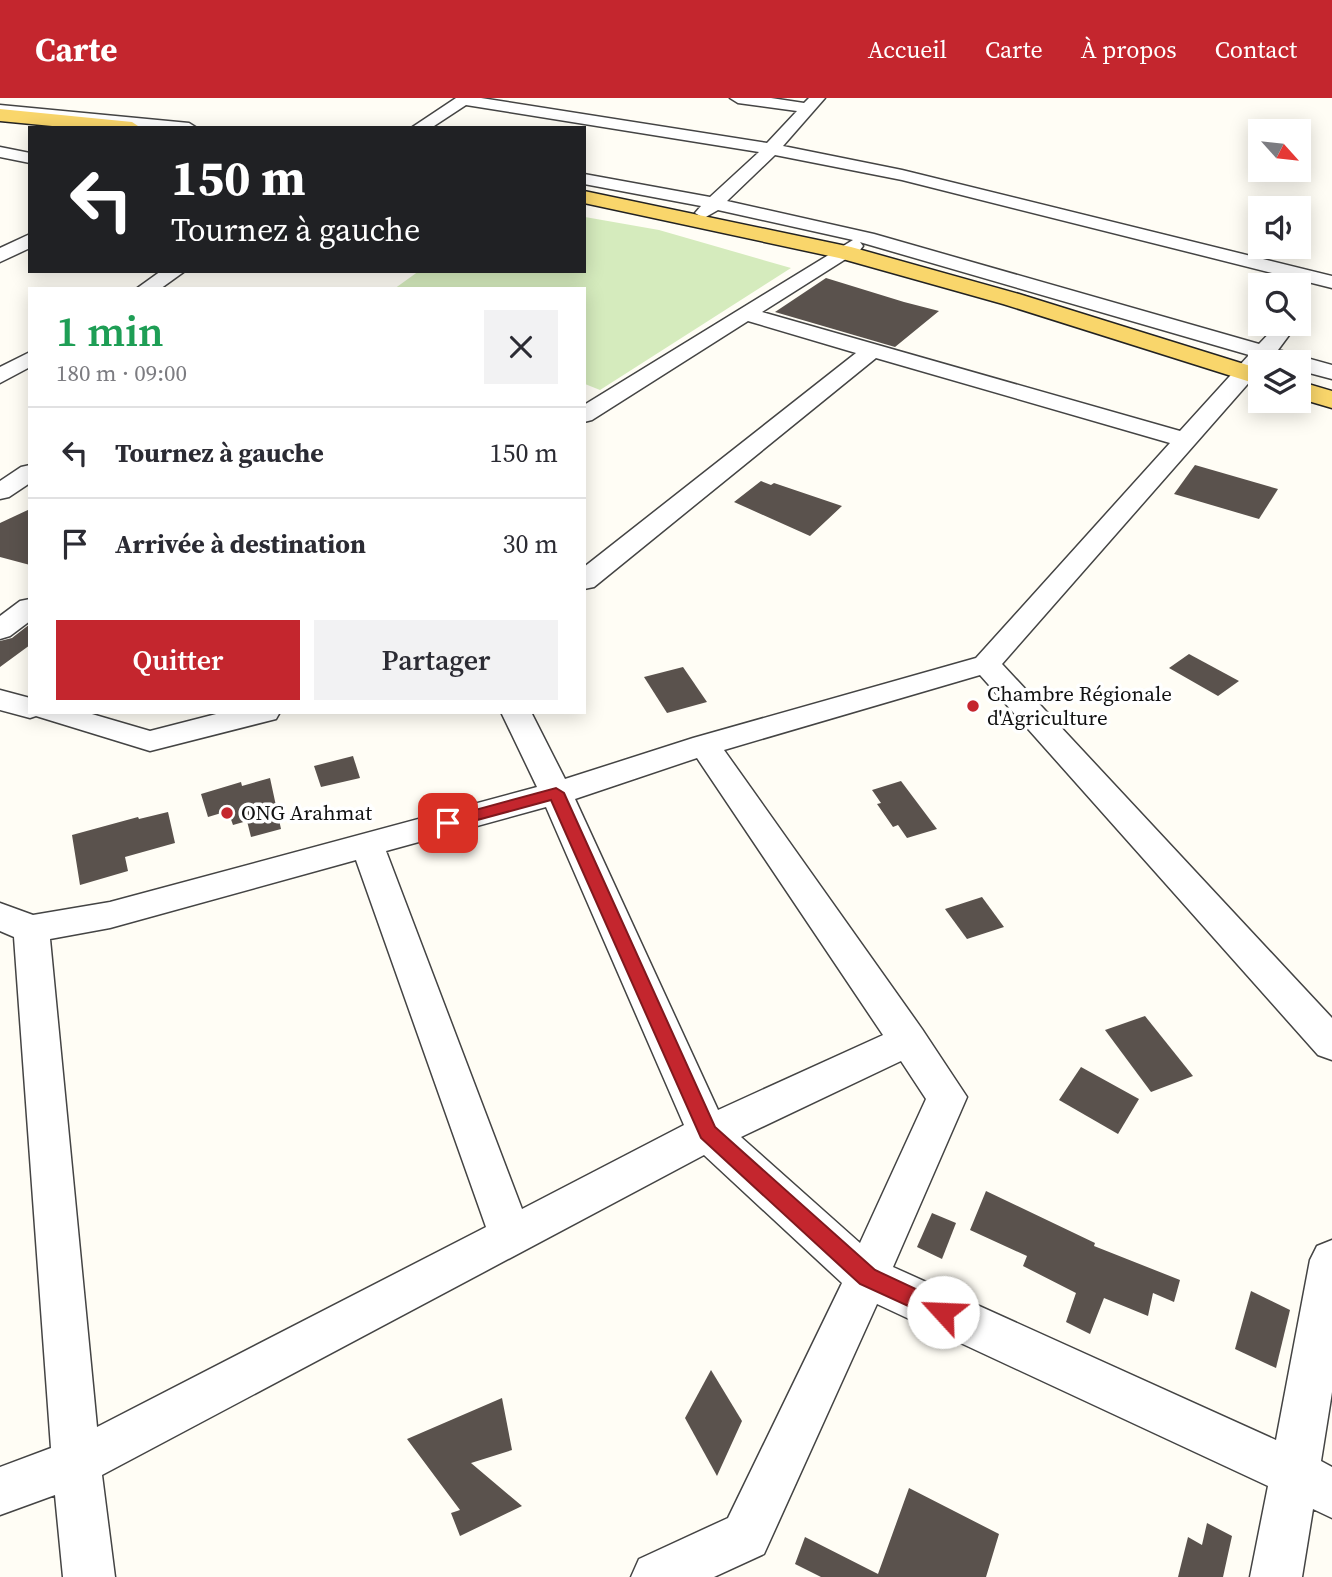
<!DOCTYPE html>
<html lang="fr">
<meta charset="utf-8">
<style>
:root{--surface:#fff;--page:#f2f2f3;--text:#2b2b33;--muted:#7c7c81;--line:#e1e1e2;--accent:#c4262e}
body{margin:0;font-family:"Source Serif 4",serif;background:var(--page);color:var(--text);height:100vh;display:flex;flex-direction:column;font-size:26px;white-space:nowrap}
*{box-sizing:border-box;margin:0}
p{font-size:23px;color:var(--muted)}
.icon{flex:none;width:38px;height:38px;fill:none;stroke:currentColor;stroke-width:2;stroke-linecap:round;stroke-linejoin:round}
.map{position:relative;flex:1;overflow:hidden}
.sheet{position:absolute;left:28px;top:189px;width:558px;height:427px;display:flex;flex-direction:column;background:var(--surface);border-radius:0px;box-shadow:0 4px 18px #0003}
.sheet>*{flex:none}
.hud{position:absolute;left:28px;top:28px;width:558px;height:147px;border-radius:0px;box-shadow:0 4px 18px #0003;background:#202124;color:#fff;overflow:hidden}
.needle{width:46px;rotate:117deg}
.controls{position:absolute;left:1248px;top:21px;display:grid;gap:14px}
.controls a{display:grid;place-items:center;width:63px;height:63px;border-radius:0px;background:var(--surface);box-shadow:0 4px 18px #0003;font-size:35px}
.pin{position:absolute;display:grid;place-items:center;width:60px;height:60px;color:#fff;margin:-30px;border-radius:14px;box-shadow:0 4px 10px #0006}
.me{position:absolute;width:77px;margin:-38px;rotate:295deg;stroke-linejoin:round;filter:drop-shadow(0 0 5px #0008)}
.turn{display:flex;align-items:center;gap:24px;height:147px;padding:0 28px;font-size:32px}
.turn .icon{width:91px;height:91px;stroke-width:2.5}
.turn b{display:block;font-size:49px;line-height:60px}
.round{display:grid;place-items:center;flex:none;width:74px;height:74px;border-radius:0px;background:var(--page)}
.summary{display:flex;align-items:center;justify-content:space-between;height:119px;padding:0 28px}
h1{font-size:42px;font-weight:600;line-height:52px;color:#1e9e55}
.cta{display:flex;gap:14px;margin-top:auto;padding:14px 28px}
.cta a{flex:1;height:80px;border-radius:0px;background:var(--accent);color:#fff;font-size:28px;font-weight:600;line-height:80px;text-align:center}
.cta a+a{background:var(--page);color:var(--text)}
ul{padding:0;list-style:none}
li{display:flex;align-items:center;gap:21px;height:91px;padding:0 28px;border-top:2px solid var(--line)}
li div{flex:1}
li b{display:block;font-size:26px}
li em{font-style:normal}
header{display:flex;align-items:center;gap:42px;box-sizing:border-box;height:98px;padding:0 35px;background:var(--accent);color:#fff}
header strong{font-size:33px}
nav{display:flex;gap:38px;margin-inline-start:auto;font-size:24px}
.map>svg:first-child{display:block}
.green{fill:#d5ebbd}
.building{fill:#5a524d}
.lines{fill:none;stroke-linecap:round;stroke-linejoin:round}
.minor-casing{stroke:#444;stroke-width:3}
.primary-casing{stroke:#222;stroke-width:3}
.minor{fill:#fff;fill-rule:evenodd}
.primary{fill:#f9d66b;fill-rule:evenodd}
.route{fill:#c4262e;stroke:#7f191e;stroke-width:2}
.poi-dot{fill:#c4262e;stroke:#fff;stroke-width:2.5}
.labels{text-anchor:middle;stroke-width:7;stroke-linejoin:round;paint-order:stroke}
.poi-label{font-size:21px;fill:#111;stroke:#fff;text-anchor:start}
</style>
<header>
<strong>Carte</strong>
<nav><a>Accueil</a><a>Carte</a><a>À propos</a><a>Contact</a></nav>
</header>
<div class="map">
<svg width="1332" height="1479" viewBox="0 0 1332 1479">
<rect width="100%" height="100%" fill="#fffdf5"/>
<!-- green -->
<path class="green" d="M 585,119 L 659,132 L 791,170 L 600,292 L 585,286 L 584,191 L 394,191 L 419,173 L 584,173 Z"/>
<!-- building -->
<g class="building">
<path d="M 826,180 L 904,204 L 939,213 L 895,249 L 775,214 Z"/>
<path d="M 1195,367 L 1278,391 L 1259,421 L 1174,396 Z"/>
<path d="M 761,383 L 771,387 L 774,385 L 842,408 L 810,438 L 734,404 Z"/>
<path d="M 30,411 L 30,467 L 0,459 L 0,425 Z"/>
<path d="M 30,526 L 30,547 L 0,569 L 0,543 L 12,540 Z"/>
<path d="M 1189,556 L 1239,583 L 1218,598 L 1169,570 Z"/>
<path d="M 683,569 L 707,604 L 667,615 L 644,579 Z"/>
<path d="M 353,658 L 360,680 L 321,689 L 314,668 Z"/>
<path d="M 270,680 L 281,731 L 251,739 L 247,723 L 233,727 L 228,713 L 208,719 L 201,696 L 241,684 L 242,688 Z"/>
<path d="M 901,683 L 937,731 L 907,740 L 898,727 L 893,729 L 877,706 L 881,705 L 872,692 Z"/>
<path d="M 168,714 L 175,745 L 125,759 L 128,773 L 80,787 L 72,737 L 138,719 L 139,721 Z"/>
<path d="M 982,799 L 1004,829 L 967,841 L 945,811 Z"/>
<path d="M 1145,918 L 1193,978 L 1151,994 L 1105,932 Z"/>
<path d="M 1081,969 L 1139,1001 L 1118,1036 L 1059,1002 Z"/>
<path d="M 986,1093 L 1095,1145 L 1094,1148 L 1180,1182 L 1174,1204 L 1153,1195 L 1148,1218 L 1104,1200 L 1090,1236 L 1066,1224 L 1076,1195 L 1023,1168 L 1027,1158 L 970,1132 Z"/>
<path d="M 932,1115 L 956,1125 L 942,1161 L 917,1149 Z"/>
<path d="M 1251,1193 L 1290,1212 L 1276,1270 L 1235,1251 Z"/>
<path d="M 711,1272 L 742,1323 L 717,1378 L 685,1320 Z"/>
<path d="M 502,1300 L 512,1352 L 471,1365 L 522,1408 L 460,1438 L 451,1415 L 460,1412 L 407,1341 Z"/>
<path d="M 909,1390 L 999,1436 L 986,1479 L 821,1479 L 795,1466 L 805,1439 L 878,1476 Z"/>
<path d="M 1207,1425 L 1232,1438 L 1223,1479 L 1178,1479 L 1188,1439 L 1202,1447 Z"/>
</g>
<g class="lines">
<!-- minor casing -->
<g class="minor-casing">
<g id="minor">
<path d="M 456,0 L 481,0 L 767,45 L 797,13 L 738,5 L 730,0 L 771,0 L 804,5 L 809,0 L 825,0 L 783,48 L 902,72 L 1332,178 L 1332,190 L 902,82 L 775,57 L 727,103 L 874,136 L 1259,246 L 1278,226 L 1298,225 L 1278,252 L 1332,267 L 1332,281 L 1298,272 L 1298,264 L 1260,264 L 1260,272 L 1002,566 L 1332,920 L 1332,962 L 1318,957 L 980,577 L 724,652 L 922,931 L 967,999 L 893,1169 L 1276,1342 L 1310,1162 L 1317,1148 L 1332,1142 L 1332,1294 L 1321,1363 L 1332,1369 L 1332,1420 L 1313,1411 L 1302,1479 L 1250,1479 L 1268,1388 L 877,1206 L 764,1456 L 714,1479 L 631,1479 L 639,1461 L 728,1420 L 842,1185 L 704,1057 L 102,1377 L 115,1479 L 63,1479 L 55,1397 L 0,1417 L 0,1369 L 51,1350 L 14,839 L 0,833 L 0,805 L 33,817 L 110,804 L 537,689 L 501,614 L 531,614 L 565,681 L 693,640 L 976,560 L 1170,345 L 876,260 L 594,489 L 584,491 L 584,469 L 856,255 L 748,223 L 592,322 L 584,324 L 584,307 L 853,142 L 718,112 L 704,120 L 695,115 L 701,108 L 584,86 L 584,76 L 710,99 L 759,54 L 466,7 L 431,30 L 411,30 ZM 860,144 L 863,145 L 1249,257 L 1180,333 L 762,214 L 860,152 L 863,148 ZM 697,660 L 883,937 L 718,1012 L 575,701 ZM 546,709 L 684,1027 L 522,1111 L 386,753 ZM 356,762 L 486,1129 L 97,1329 L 50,841 L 110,830 ZM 901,963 L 926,1001 L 860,1145 L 741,1039 Z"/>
<path d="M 0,7 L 189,25 L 197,30 L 136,30 L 0,17 Z"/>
<path d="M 0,49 L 30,55 L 30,65 L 0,59 Z"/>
<path d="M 30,136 L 30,150 L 0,164 L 0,150 Z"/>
<path d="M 161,173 L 185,173 L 160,191 L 136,191 Z"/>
<path d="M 30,254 L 30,269 L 0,285 L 0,269 Z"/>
<path d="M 30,367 L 30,385 L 9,399 L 0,401 L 0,383 L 21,369 Z"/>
<path d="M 30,501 L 30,523 L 10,538 L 0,541 L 0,518 L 20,503 Z"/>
<path d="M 0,592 L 30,600 L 30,614 L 85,614 L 150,633 L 224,614 L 280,614 L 276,621 L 150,653 L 36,618 L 30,620 L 0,612 Z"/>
</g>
</g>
<!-- primary casing -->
<g class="primary-casing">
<g id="primary">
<path d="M 0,11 L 132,24 L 141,30 L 73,30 L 0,23 Z"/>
<path d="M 584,93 L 851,149 L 1019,196 L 1260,271 L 1260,287 L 1003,206 L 839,160 L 584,105 Z"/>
<path d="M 1298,283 L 1332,293 L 1332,310 L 1298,300 Z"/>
</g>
</g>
<!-- minor -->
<use href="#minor" class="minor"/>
<!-- primary -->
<use href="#primary" class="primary"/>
</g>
<!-- route -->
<path class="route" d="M 556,690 L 564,695 L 715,1029 L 875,1172 L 950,1207 L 954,1214 L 950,1221 L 943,1224 L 860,1186 L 701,1040 L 551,702 L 448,730 L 440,725 L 442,721 Z"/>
<!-- markers -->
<g class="poi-dot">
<circle cx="973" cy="608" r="7"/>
<circle cx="227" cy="715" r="7"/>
</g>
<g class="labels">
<!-- poi labels -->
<g class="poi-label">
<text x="987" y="603">Chambre Régionale<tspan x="987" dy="24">d'Agriculture</tspan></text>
<text x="241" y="722">ONG Arahmat</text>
</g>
</g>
</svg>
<div class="controls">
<a><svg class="needle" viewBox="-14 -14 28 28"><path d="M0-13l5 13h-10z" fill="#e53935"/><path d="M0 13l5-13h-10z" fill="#7c7c81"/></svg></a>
<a><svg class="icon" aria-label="sound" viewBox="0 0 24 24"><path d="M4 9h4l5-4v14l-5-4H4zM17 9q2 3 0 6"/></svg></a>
<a><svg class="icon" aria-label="search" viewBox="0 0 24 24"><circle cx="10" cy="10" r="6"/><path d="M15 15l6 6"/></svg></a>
<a><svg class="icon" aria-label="layers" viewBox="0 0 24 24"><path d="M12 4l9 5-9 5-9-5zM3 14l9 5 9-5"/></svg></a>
</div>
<div class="pin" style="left:448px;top:725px;background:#d93025"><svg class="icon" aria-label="arrive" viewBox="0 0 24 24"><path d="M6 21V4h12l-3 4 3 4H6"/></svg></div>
<svg class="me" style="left:943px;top:1214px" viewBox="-20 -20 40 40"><circle r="19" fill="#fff"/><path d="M0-13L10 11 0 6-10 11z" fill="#c4262e"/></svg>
<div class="hud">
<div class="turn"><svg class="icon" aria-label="left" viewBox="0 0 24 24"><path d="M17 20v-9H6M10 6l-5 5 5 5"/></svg><div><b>150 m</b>Tournez à gauche</div></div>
</div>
<section class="sheet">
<div class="summary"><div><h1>1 min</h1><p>180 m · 09:00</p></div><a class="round"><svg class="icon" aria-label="close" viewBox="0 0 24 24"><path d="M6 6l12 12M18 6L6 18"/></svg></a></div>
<ul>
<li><svg class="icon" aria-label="left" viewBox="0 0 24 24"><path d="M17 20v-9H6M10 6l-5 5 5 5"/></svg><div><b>Tournez à gauche</b></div><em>150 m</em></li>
<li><svg class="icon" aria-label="arrive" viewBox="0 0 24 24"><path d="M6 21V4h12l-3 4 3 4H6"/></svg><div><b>Arrivée à destination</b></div><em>30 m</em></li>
</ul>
<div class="cta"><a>Quitter</a><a>Partager</a></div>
</section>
</div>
